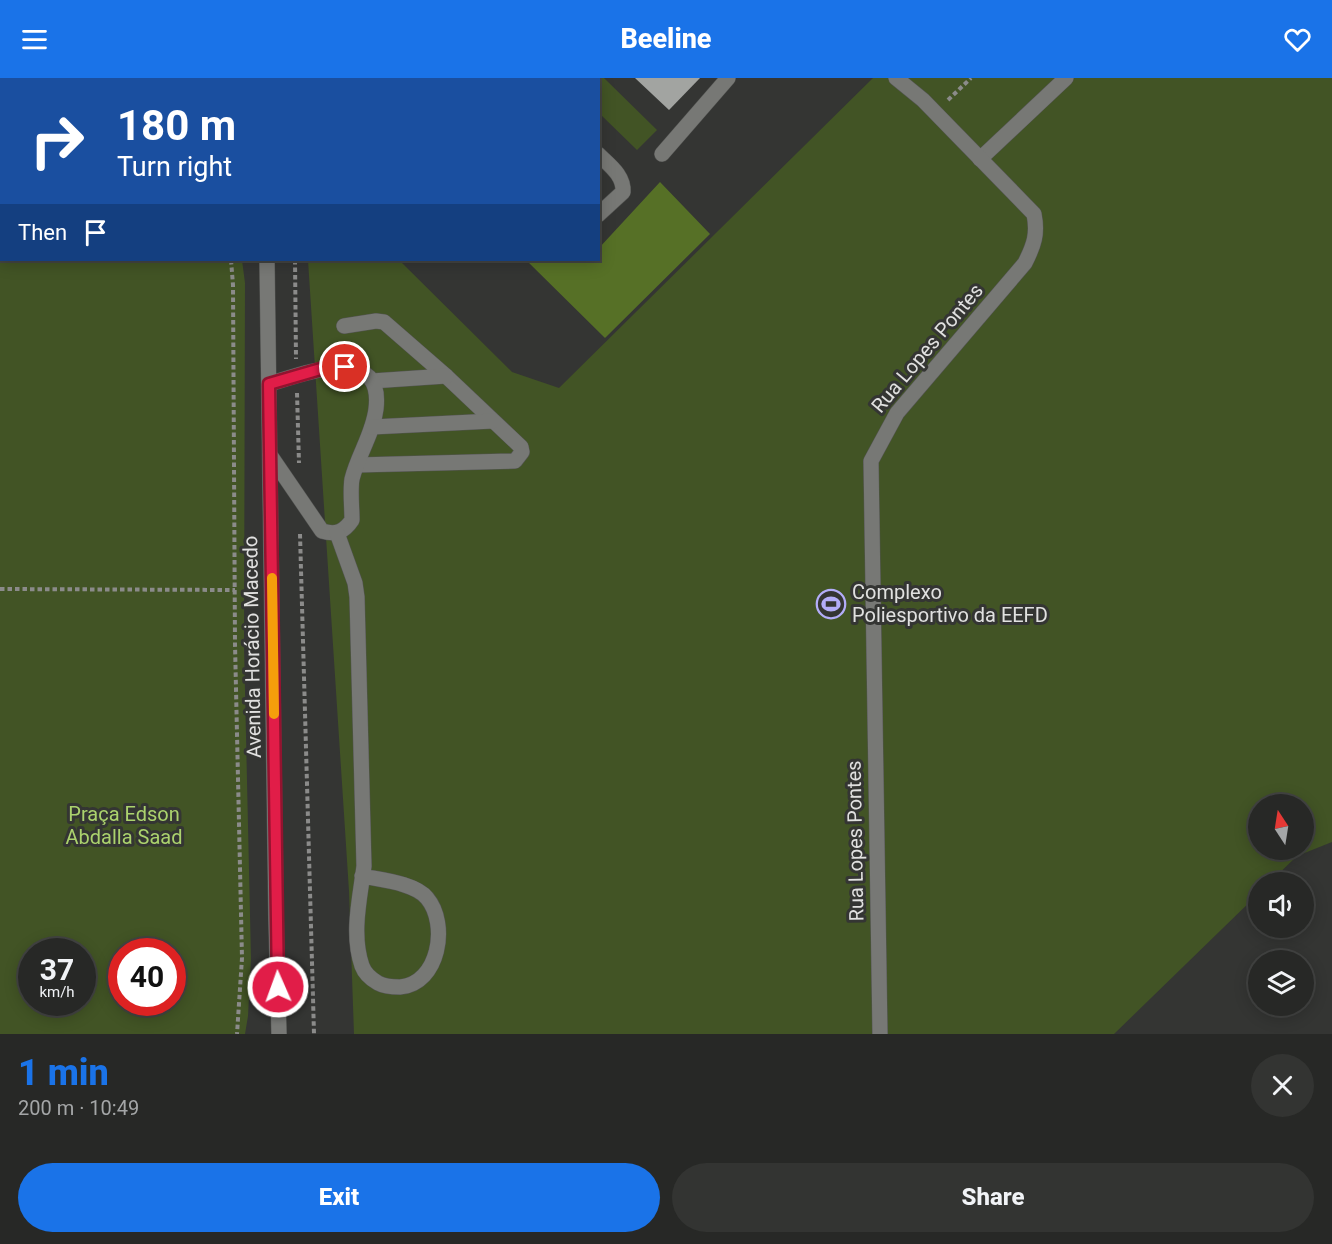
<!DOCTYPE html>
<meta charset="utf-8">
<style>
:root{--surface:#272826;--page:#333432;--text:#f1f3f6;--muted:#a4a6a7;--line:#434443;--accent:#1a73e8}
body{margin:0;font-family:Roboto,sans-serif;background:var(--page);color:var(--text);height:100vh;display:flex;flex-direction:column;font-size:22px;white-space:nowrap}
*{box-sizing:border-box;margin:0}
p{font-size:20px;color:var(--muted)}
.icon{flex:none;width:33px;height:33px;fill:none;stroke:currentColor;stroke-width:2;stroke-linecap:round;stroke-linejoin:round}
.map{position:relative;height:956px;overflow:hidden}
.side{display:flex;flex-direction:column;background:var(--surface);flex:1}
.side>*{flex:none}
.banner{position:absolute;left:0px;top:0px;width:600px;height:183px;box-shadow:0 3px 15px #0003,0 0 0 2px var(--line);background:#1a4fa0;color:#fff;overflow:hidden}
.needle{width:39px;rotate:348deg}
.buttons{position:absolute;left:1248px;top:716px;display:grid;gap:12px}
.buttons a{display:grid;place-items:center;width:66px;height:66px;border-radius:50%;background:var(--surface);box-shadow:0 3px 15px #0003,0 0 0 2px var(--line);font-size:30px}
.speed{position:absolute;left:18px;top:860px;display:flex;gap:12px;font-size:30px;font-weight:700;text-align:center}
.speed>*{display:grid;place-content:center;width:78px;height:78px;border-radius:50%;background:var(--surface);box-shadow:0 3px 15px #0003,0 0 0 2px var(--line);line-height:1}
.speed small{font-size:15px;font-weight:400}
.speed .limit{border:9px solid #d22;background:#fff;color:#111}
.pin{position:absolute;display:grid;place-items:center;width:51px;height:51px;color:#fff;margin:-26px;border:3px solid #fff;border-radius:50%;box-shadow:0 2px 6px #0007}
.me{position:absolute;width:66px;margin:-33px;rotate:358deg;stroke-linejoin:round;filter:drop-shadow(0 0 4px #0008)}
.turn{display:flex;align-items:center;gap:21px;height:126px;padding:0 18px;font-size:27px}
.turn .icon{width:78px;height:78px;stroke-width:2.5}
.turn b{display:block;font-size:42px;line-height:51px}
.then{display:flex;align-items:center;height:57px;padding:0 18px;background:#0003;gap:12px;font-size:22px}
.round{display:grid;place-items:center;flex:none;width:63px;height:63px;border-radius:32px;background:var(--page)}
.overview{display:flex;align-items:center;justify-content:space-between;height:102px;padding:0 18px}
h1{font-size:36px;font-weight:800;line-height:45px;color:var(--accent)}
.primary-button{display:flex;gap:12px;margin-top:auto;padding:12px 18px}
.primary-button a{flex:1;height:69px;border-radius:36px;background:var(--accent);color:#fff;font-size:24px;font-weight:800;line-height:69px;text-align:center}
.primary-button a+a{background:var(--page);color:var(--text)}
header{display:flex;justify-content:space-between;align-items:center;height:78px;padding:0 18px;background:var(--accent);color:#fff;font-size:27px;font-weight:800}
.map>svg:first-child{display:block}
.green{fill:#425425;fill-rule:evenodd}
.forest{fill:#567026}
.building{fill:#a2a4a1}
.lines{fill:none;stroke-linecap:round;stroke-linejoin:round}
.minor-casing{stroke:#535452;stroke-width:16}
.path{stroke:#8b8b8a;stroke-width:4;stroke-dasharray:4.5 3;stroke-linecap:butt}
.minor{stroke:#777875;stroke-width:15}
.route-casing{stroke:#92132f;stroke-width:15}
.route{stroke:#e11d48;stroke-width:10}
.slow{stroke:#f59e0b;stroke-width:10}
.labels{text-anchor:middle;stroke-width:6;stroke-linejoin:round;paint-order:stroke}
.street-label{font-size:20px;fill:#e1e1e0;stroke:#343533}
.poi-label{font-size:20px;fill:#e1e1e0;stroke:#343533;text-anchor:start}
.park-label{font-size:20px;fill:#abd26d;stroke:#343533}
</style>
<header><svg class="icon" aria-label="menu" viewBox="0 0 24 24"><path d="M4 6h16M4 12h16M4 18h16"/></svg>Beeline<svg class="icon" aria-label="heart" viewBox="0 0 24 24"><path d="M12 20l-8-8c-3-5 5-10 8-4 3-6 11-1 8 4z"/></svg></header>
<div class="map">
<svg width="1332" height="956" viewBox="0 0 1332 956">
<rect width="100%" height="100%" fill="#343533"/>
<!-- green -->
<g class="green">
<path d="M 0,0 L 182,1 L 2,2 L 2,182 L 242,182 L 245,205 L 244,569 L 251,881 L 248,938 L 245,956 L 0,956 ZM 32,873 L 82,873 L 82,924 L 32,924 ZM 122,873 L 172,873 L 172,924 L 122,924 Z"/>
<path d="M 563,0 L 604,0 L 657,52 L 637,72 L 599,35 L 598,2 Z"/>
<path d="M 873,0 L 1332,0 L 1332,764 L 1297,778 L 1270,804 L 1258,804 L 1258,816 L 1114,956 L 354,956 L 349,813 L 308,182 L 399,182 L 512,294 L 559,310 ZM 1258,726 L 1304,726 L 1304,771 L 1258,771 Z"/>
</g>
<!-- forest -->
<path class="forest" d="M 660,104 L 710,156 L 605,260 L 526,182 L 598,182 L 599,170 Z"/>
<!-- building -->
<path class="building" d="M 635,0 L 700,0 L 669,32 Z"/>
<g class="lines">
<!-- minor casing -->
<g class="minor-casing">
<g id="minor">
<path d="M 205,0 L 206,2"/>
<path d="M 439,0 L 440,2"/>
<path d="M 525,0 L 527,2"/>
<path d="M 268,2 L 268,0"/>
<path d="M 362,2 L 367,0"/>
<path d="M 598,76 C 609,87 624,97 623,114 L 598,137"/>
<path d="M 662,76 L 728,0"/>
<path d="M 980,81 L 1066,0"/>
<path d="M 267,182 L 276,841 L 279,956"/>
<path d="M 344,248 L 376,243 L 384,244 L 446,298 L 521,369 L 522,374 L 515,383 L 357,387"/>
<path d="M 372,303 L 446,298"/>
<path d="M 269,306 C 303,296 384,264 376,331 C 373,356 358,377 352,401 C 350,413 352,429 352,442 C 344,454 336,457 322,453 L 270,377"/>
<path d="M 372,349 L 493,343"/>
<path d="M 337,455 L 355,505 L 357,519 L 364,788 C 360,820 351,856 362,888 C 365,896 371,901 378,905 C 385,909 393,909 400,909 C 439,906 449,846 427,820 C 415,805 381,802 362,798"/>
<path d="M 880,956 L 871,383 L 897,335 L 1025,185 C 1034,167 1038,156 1034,136 L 923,22 L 896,0"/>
</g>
</g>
<!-- path -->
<g class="path">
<path d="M 153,0 L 157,2"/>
<path d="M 5,2 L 9,0"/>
<path d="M 331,2 L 331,0"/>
<path d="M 0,3 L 2,3"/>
<path d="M 948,22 L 971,0"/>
<path d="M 231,182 L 233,207 L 235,566 L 242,880 L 237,956"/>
<path d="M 295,182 L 296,281"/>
<path d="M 297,315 L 299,385"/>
<path d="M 300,456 L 314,956"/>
<path d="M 0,511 L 235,512"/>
</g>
<!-- minor -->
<use href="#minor" class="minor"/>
</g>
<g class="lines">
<!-- route casing -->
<g class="route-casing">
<path id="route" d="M 278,909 L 269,306 L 324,290 L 345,289"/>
</g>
<!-- route -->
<use href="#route" class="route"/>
<!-- slow -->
<path class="slow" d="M 272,500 L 274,636"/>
</g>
<!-- icons -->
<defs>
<g id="stadium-ring" transform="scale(1.5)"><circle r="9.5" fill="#343533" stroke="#b3adf9" stroke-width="1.5"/><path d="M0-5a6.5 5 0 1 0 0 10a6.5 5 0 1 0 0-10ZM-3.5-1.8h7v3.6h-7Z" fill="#b3adf9"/></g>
</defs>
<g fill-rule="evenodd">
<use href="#stadium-ring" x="831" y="526"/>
</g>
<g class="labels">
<!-- street labels -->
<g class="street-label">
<text transform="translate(927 270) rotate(-50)" y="7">Rua Lopes Pontes</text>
<text transform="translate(252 569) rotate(-91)" y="7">Avenida Horácio Macedo</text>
<text transform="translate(855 763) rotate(-91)" y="7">Rua Lopes Pontes</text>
</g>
<!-- poi labels -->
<g class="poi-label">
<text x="852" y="521">Complexo<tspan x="852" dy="23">Poliesportivo da EEFD</tspan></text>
</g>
<!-- park labels -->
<g class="park-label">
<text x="124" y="743">Praça Edson<tspan x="124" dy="23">Abdalla Saad</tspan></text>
</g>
</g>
</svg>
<div class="buttons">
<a><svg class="needle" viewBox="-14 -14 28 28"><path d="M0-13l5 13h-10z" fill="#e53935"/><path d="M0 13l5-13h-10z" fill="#a4a6a7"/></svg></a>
<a><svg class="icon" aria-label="sound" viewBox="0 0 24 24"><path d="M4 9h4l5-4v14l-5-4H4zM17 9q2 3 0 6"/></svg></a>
<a><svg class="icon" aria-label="layers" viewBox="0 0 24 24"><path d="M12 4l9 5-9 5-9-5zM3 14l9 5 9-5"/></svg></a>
</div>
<div class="speed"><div>37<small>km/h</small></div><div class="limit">40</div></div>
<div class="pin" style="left:345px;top:289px;background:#d93025"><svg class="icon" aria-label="arrive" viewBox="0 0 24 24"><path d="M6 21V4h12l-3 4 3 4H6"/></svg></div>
<svg class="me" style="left:278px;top:909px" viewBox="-20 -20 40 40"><circle r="17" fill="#e11d48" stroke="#fff" stroke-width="3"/><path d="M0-11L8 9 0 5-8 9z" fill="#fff"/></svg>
<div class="banner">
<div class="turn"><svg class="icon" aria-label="right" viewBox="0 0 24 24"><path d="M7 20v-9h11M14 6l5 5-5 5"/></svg><div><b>180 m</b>Turn right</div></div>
<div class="then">Then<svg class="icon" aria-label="arrive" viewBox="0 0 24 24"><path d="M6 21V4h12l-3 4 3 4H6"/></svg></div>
</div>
</div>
<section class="side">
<div class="overview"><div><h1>1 min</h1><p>200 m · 10:49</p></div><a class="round"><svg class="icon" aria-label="close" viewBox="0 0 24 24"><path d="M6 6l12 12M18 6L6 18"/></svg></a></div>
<div class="primary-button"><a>Exit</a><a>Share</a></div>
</section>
